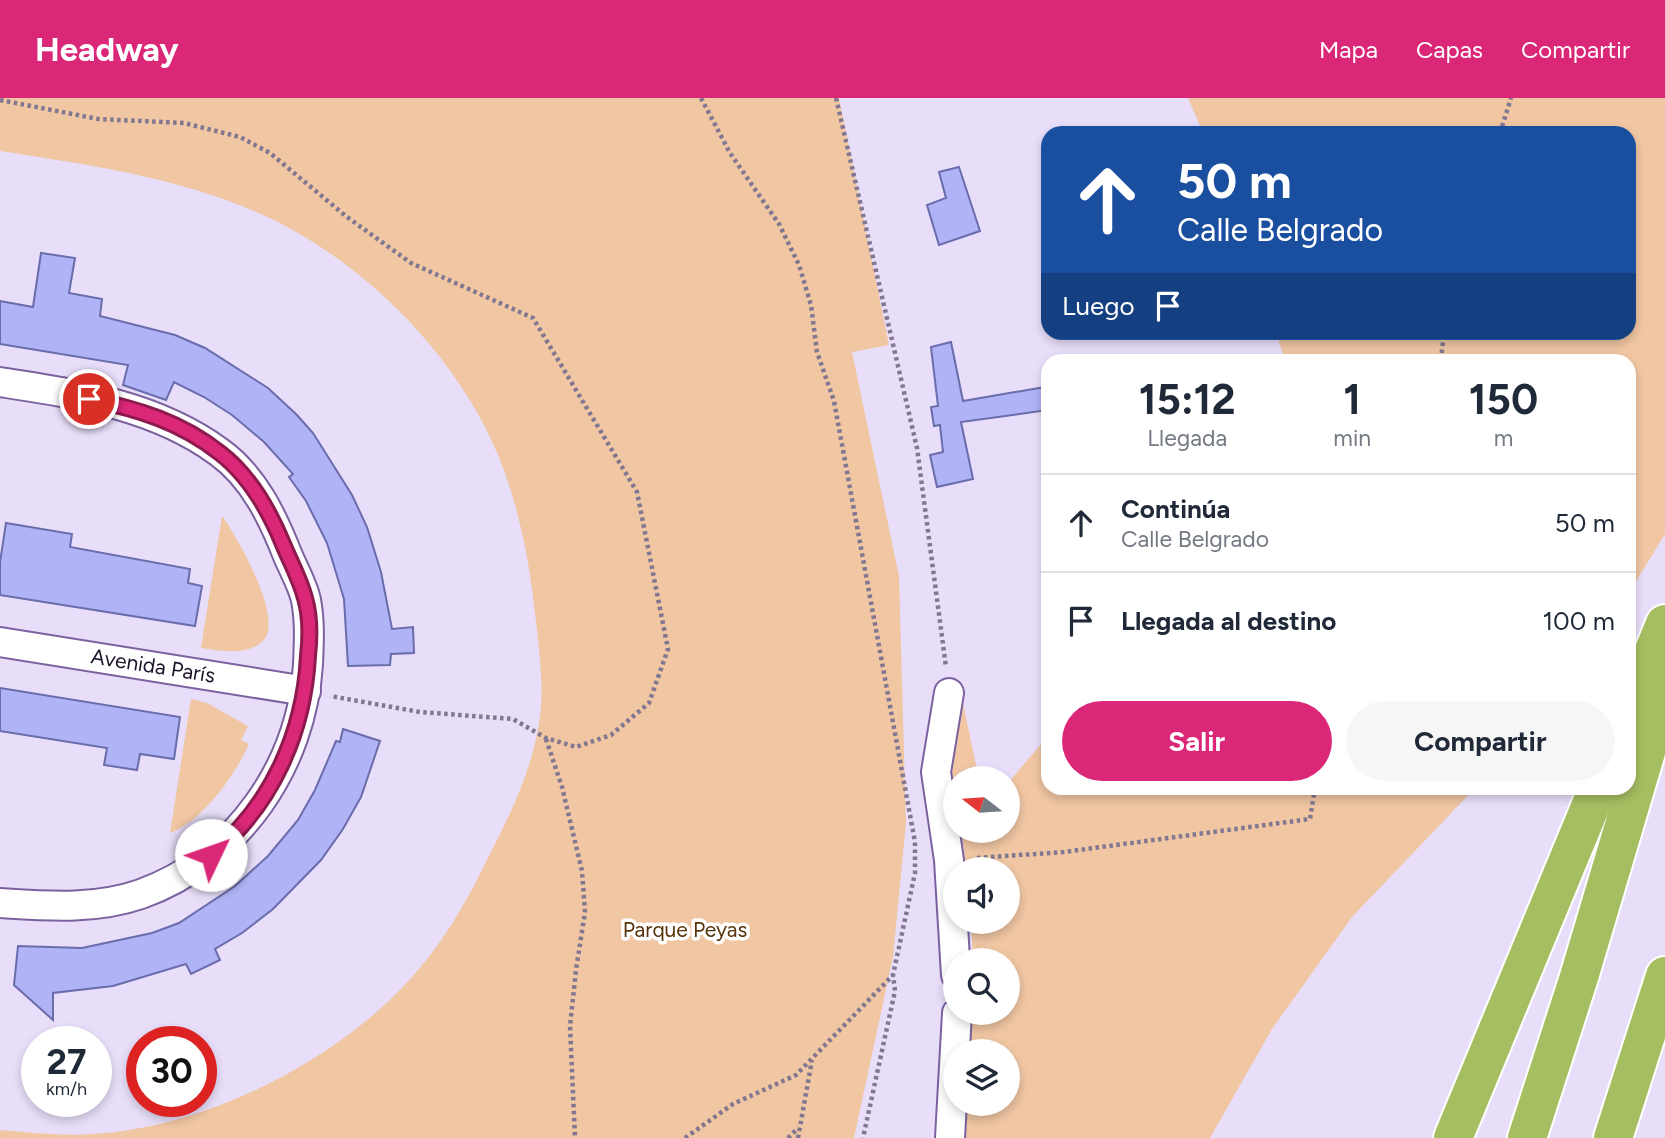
<!DOCTYPE html>
<html lang="es">
<meta charset="utf-8">
<style>
:root{--surface:#fff;--page:#f6f6f7;--text:#1f2937;--muted:#747a83;--line:#e0e1e3;--accent:#db2777}
body{margin:0;font-family:Figtree,sans-serif;background:var(--page);color:var(--text);height:100vh;display:flex;flex-direction:column;font-size:26px;white-space:nowrap}
*{box-sizing:border-box;margin:0}
p{font-size:23px;color:var(--muted)}
.icon{flex:none;width:38px;height:38px;fill:none;stroke:currentColor;stroke-width:2;stroke-linecap:round;stroke-linejoin:round}
.map{position:relative;flex:1;overflow:hidden}
.side{position:absolute;left:1041px;top:256px;width:595px;height:441px;display:flex;flex-direction:column;background:var(--surface);border-radius:21px;box-shadow:0 4px 10px #0003}
.side>*{flex:none}
.hud{position:absolute;left:1041px;top:28px;width:595px;height:214px;border-radius:21px;box-shadow:0 4px 10px #0003;background:#1a4fa0;color:#fff;overflow:hidden}
.needle{width:46px;rotate:287deg}
.controls{position:absolute;left:943px;top:668px;display:grid;gap:14px}
.controls a{display:grid;place-items:center;width:77px;height:77px;border-radius:50%;background:var(--surface);box-shadow:0 4px 10px #0003;font-size:35px}
.speed{position:absolute;left:21px;top:928px;display:flex;gap:14px;font-size:35px;font-weight:700;text-align:center}
.speed>*{display:grid;place-content:center;width:91px;height:91px;border-radius:50%;background:var(--surface);box-shadow:0 4px 10px #0003;line-height:1}
.speed small{font-size:18px;font-weight:400}
.speed .limit{border:10px solid #d22;background:#fff;color:#111}
.pin{position:absolute;display:grid;place-items:center;width:60px;height:60px;color:#fff;margin:-30px;border:4px solid #fff;border-radius:50%;box-shadow:0 2px 7px #0007}
.me{position:absolute;width:77px;margin:-38px;rotate:48deg;stroke-linejoin:round;filter:drop-shadow(0 0 5px #0008)}
.turn{display:flex;align-items:center;gap:24px;height:147px;padding:0 21px;font-size:32px}
.turn .icon{width:91px;height:91px;stroke-width:2.5}
.turn b{display:block;font-size:49px;line-height:60px}
.then{display:flex;align-items:center;height:66px;padding:0 21px;background:#0003;gap:14px;font-size:26px}
.eta{display:flex;justify-content:space-evenly;align-items:center;height:119px;text-align:center}
.eta b{font-size:42px;font-weight:700;line-height:49px}
.action{display:flex;gap:14px;margin-top:auto;padding:14px 21px}
.action a{flex:1;height:80px;border-radius:42px;background:var(--accent);color:#fff;font-size:28px;font-weight:700;line-height:80px;text-align:center}
.action a+a{background:var(--page);color:var(--text)}
ul{padding:0;list-style:none}
li{display:flex;align-items:center;gap:21px;height:98px;padding:0 21px;border-top:2px solid var(--line)}
li div{flex:1}
li b{display:block;font-size:26px}
li em{font-style:normal}
header{display:flex;align-items:center;gap:42px;box-sizing:border-box;height:98px;padding:0 35px;background:var(--accent);color:#fff}
header strong{font-size:33px}
nav{display:flex;gap:38px;margin-inline-start:auto;font-size:24px}
.map>svg:first-child{display:block}
.green{fill:#f0c6a3}
.building{fill:#b0b3f5;stroke:#6a6cab;stroke-width:2}
.lines{fill:none;stroke-linecap:round;stroke-linejoin:round}
.street-casing{stroke:#7b629f;stroke-width:32}
.highway-casing{stroke:#fff;stroke-width:42}
.path{stroke:#817791;stroke-width:4.5;stroke-dasharray:3.5 3.5;stroke-linecap:butt}
.street{stroke:#fff;stroke-width:28}
.highway{stroke:#a5be61;stroke-width:38}
.route-casing{stroke:#8e194d;stroke-width:18}
.route{stroke:#db2777;stroke-width:12}
.labels{text-anchor:middle;stroke-width:7;stroke-linejoin:round;paint-order:stroke}
.street-label{font-size:21px;fill:#1c122a;stroke:#fff}
.park-label{font-size:21px;fill:#58330b;stroke:#fff}
</style>
<header>
<strong>Headway</strong>
<nav><a>Mapa</a><a>Capas</a><a>Compartir</a></nav>
</header>
<div class="map">
<svg width="1665" height="1040" viewBox="0 0 1665 1040">
<rect width="100%" height="100%" fill="#e8defa"/>
<!-- green -->
<g class="green">
<path d="M 0,0 L 839,0 L 889,247 L 852,254 L 899,478 L 906,725 L 893,859 L 854,1040 L 0,1040 L 0,1032 C 35,1035 71,1039 106,1035 C 217,1025 348,956 419,871 C 447,838 469,799 488,760 C 509,719 530,676 538,631 C 545,595 540,560 536,524 C 530,467 520,411 498,357 C 460,266 383,184 298,135 C 207,83 102,69 0,53 Z"/>
<path d="M 1188,0 L 1665,0 L 1665,436 L 1629,495 L 1629,262 L 1285,262 L 1276,235 L 1629,234 L 1629,35 L 1203,35 Z"/>
<path d="M 222,418 C 237,438 285,522 263,543 C 247,558 221,553 201,550 Z"/>
<path d="M 191,601 L 207,605 L 248,628 L 241,642 L 249,646 C 235,677 203,723 170,735 Z"/>
<path d="M 963,605 L 979,681 L 956,681 L 955,700 L 949,662 Z"/>
<path d="M 1048,638 L 1048,690 L 1475,690 L 1352,819 L 1272,931 L 1210,1040 L 965,1040 L 967,1006 L 1008,1006 L 1008,954 L 969,954 L 971,915 L 1008,915 L 1008,863 L 973,863 L 971,824 L 1008,824 L 1008,772 L 967,772 L 961,733 L 1008,733 L 1008,685 Z"/>
</g>
<!-- building -->
<g class="building">
<path d="M 959,69 L 980,133 L 939,147 L 927,107 L 946,100 L 939,74 Z"/>
<path d="M 41,155 L 75,160 L 69,195 L 102,201 L 100,218 L 175,237 L 205,250 L 268,290 L 297,317 L 313,335 L 352,397 L 367,429 L 381,474 L 392,531 L 413,529 L 414,555 L 391,556 L 390,567 L 348,568 L 344,501 L 327,445 L 306,403 L 289,379 L 293,376 L 264,344 L 232,317 L 204,299 L 174,284 L 166,302 L 123,287 L 128,267 L 0,246 L 0,203 L 33,209 Z"/>
<path d="M 951,244 L 963,303 L 1045,289 L 1048,312 L 961,324 L 973,381 L 937,389 L 930,357 L 943,354 L 940,327 L 934,328 L 931,309 L 938,308 L 931,249 Z"/>
<path d="M 6,425 L 72,436 L 70,449 L 190,471 L 188,485 L 202,488 L 195,528 L 0,497 L 0,464 Z"/>
<path d="M 0,590 L 180,619 L 174,661 L 140,656 L 137,672 L 104,667 L 107,650 L 0,633 Z"/>
<path d="M 343,631 L 380,643 L 361,699 L 343,731 L 321,762 L 273,811 L 242,835 L 215,851 L 220,862 L 191,876 L 186,866 L 113,888 L 53,895 L 53,922 L 14,887 L 18,848 L 82,850 L 152,835 L 179,825 L 235,788 L 268,758 L 298,722 L 315,692 L 336,643 L 340,644 Z"/>
</g>
<g class="lines">
<!-- street casing -->
<g class="street-casing">
<g id="street">
<path d="M 0,284 C 77,296 155,307 219,354 C 254,379 273,420 288,458 C 294,472 303,488 306,502 C 310,523 309,545 308,566 C 302,667 238,761 141,796 C 95,812 48,808 0,805"/>
<path d="M 0,544 L 306,593"/>
<path d="M 949,595 L 936,674 L 949,762 L 956,877"/>
<path d="M 950,1040 L 957,915"/>
</g>
</g>
<!-- highway casing -->
<g class="highway-casing">
<g id="highway">
<path d="M 1629,614 L 1665,526"/>
<path d="M 1453,1040 L 1598,690"/>
<path d="M 1527,1040 L 1579,879 L 1665,590"/>
<path d="M 1613,1040 L 1665,878"/>
</g>
</g>
<!-- path -->
<g class="path">
<path d="M 701,0 L 730,55 L 779,126 L 799,167 L 811,207 L 817,254 L 834,303 L 915,744 L 915,775 L 893,877 L 895,893 L 863,1040"/>
<path d="M 836,0 L 917,350 L 946,569"/>
<path d="M 0,2 L 98,21 L 184,25 L 240,39 L 270,55 L 347,119 L 411,165 L 533,220 L 637,394 L 668,551 L 649,605 L 611,637 L 576,649 L 546,640 L 513,621 L 420,614 L 330,598"/>
<path d="M 1500,35 L 1511,0"/>
<path d="M 1441,262 L 1444,234"/>
<path d="M 546,641 L 562,689 L 582,773 L 585,814 L 576,872 L 570,928 L 575,1040"/>
<path d="M 977,760 L 1064,754 L 1310,721 L 1315,690"/>
<path d="M 685,1040 L 733,1006 L 796,977 L 893,877"/>
<path d="M 788,1040 L 798,1030"/>
<path d="M 798,1040 L 812,962"/>
</g>
<!-- street -->
<use href="#street" class="street"/>
<!-- highway -->
<use href="#highway" class="highway"/>
</g>
<g class="lines">
<!-- route casing -->
<g class="route-casing">
<path id="route" d="M 89,301 C 138,311 181,324 220,355 C 250,378 269,412 283,446 C 290,463 300,481 305,500 C 310,517 310,540 308,558 C 304,634 272,708 211,757"/>
</g>
<!-- route -->
<use href="#route" class="route"/>
</g>
<g class="labels">
<!-- street labels -->
<g class="street-label">
<text transform="translate(153 568) rotate(9)" y="7">Avenida París</text>
</g>
<!-- park labels -->
<g class="park-label">
<text x="685" y="839">Parque Peyas</text>
</g>
</g>
</svg>
<div class="controls">
<a><svg class="needle" viewBox="-14 -14 28 28"><path d="M0-13l5 13h-10z" fill="#e53935"/><path d="M0 13l5-13h-10z" fill="#747a83"/></svg></a>
<a><svg class="icon" aria-label="sound" viewBox="0 0 24 24"><path d="M4 9h4l5-4v14l-5-4H4zM17 9q2 3 0 6"/></svg></a>
<a><svg class="icon" aria-label="search" viewBox="0 0 24 24"><circle cx="10" cy="10" r="6"/><path d="M15 15l6 6"/></svg></a>
<a><svg class="icon" aria-label="layers" viewBox="0 0 24 24"><path d="M12 4l9 5-9 5-9-5zM3 14l9 5 9-5"/></svg></a>
</div>
<div class="speed"><div>27<small>km/h</small></div><div class="limit">30</div></div>
<div class="pin" style="left:89px;top:301px;background:#d93025"><svg class="icon" aria-label="arrive" viewBox="0 0 24 24"><path d="M6 21V4h12l-3 4 3 4H6"/></svg></div>
<svg class="me" style="left:211px;top:757px" viewBox="-20 -20 40 40"><circle r="19" fill="#fff"/><path d="M0-13L10 11 0 6-10 11z" fill="#db2777"/></svg>
<div class="hud">
<div class="turn"><svg class="icon" aria-label="ahead" viewBox="0 0 24 24"><path d="M12 20V5M6 11l6-6 6 6"/></svg><div><b>50 m</b>Calle Belgrado</div></div>
<div class="then">Luego<svg class="icon" aria-label="arrive" viewBox="0 0 24 24"><path d="M6 21V4h12l-3 4 3 4H6"/></svg></div>
</div>
<section class="side">
<div class="eta">
<div><b>15:12</b><p>Llegada</p></div>
<div><b>1</b><p>min</p></div>
<div><b>150</b><p>m</p></div>
</div>
<ul>
<li><svg class="icon" aria-label="ahead" viewBox="0 0 24 24"><path d="M12 20V5M6 11l6-6 6 6"/></svg><div><b>Continúa</b><p>Calle Belgrado</p></div><em>50 m</em></li>
<li><svg class="icon" aria-label="arrive" viewBox="0 0 24 24"><path d="M6 21V4h12l-3 4 3 4H6"/></svg><div><b>Llegada al destino</b></div><em>100 m</em></li>
</ul>
<div class="action"><a>Salir</a><a>Compartir</a></div>
</section>
</div>
